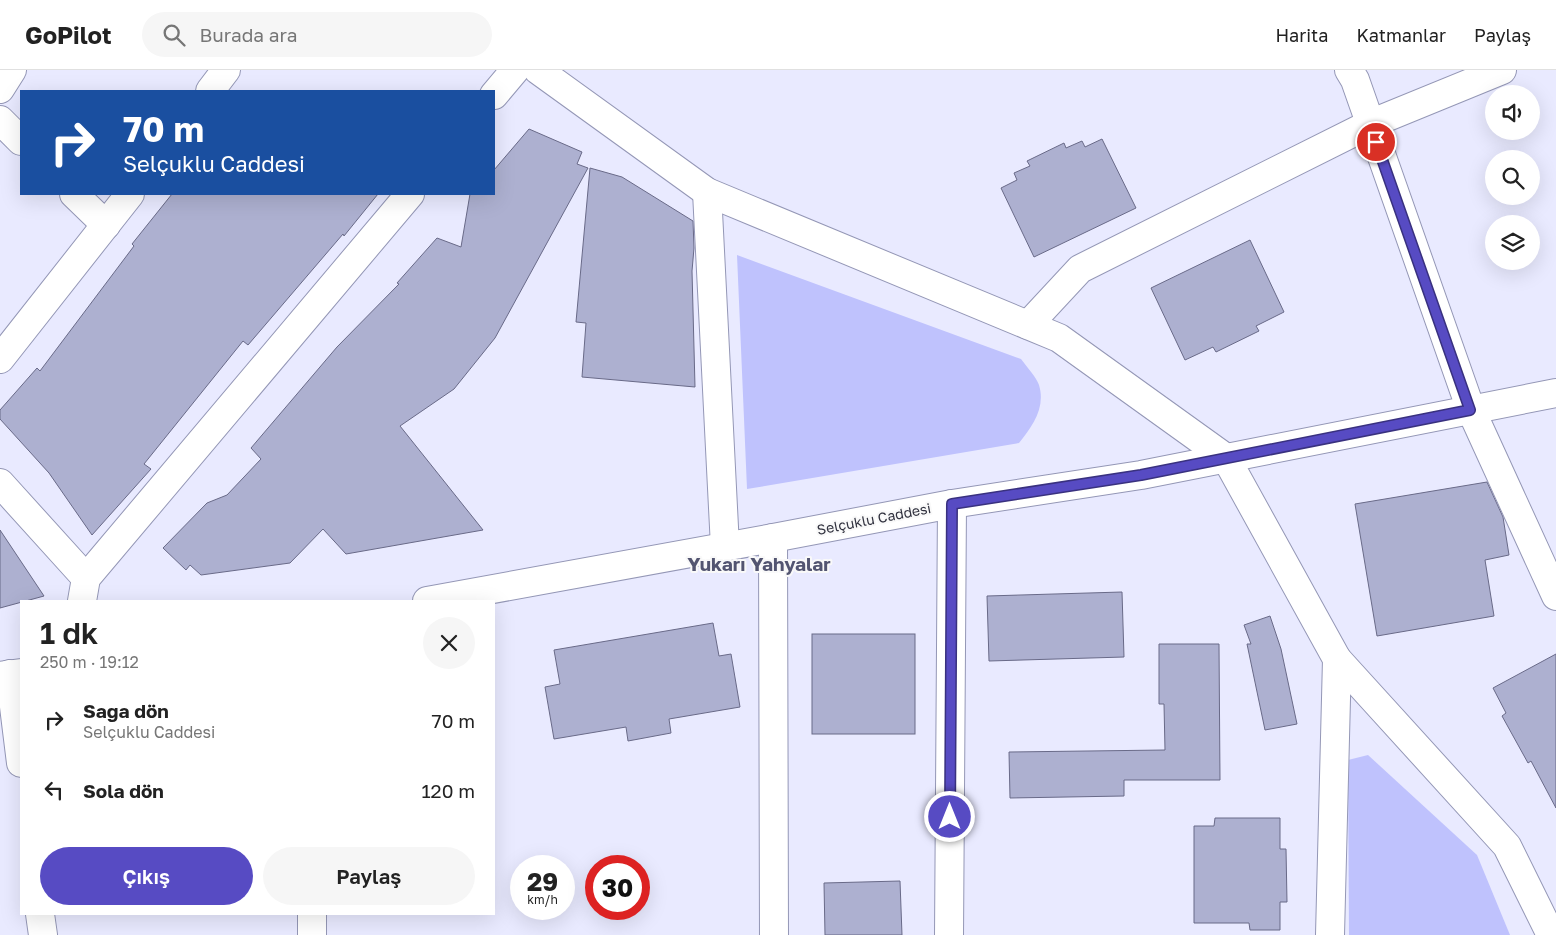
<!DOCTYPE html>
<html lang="tr">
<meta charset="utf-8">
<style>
:root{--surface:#fff;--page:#f6f6f6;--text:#222;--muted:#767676;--line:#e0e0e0;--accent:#574bc3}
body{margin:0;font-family:"Golos Text",sans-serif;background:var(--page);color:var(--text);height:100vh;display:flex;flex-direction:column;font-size:19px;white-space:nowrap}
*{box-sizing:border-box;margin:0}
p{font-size:16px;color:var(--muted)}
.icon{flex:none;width:28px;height:28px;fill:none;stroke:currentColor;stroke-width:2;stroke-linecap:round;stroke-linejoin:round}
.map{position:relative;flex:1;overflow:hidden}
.panel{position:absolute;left:20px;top:530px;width:475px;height:315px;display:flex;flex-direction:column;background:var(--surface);border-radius:0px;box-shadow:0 5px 20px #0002}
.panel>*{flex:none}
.top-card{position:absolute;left:20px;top:20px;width:475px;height:105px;border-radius:0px;box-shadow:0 5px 20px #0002;background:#1a4fa0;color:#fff;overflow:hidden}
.fabs{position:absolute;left:1485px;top:15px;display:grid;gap:10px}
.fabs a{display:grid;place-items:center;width:55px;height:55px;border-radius:50%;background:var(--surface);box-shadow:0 5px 20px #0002;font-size:25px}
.speed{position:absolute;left:510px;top:785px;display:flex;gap:10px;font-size:25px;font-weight:700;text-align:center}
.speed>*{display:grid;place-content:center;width:65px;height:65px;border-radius:50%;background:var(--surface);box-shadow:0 5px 20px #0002;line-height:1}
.speed small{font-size:12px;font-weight:400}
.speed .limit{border:8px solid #d22;background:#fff;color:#111}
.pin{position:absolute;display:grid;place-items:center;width:42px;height:42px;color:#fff;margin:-21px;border:2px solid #fff;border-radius:50%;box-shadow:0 1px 5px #0007}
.me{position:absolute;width:55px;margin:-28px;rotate:0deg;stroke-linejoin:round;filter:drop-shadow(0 0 4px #0008)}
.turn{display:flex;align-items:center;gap:18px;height:105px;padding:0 20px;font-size:22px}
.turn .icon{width:65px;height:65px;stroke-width:2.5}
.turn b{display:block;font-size:35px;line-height:42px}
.round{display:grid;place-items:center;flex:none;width:52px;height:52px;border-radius:26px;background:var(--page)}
.summary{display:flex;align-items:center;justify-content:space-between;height:85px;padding:0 20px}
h1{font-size:30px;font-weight:600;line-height:38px}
.action{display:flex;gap:10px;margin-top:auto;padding:10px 20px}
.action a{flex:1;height:58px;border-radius:30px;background:var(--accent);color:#fff;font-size:20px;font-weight:600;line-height:58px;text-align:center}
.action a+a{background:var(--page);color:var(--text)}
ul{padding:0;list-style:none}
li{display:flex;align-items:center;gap:15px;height:70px;padding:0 20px}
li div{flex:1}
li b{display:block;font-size:19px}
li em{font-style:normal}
header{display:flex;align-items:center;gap:30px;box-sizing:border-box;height:70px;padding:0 25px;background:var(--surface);border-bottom:1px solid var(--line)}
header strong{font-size:24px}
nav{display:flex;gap:28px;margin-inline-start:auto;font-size:18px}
.search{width:350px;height:45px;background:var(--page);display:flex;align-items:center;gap:12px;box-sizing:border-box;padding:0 18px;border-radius:28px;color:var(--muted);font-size:19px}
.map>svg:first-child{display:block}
.green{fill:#bfc2fd}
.building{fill:#adb0d0;stroke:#696a88}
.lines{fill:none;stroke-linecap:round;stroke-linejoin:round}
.street-casing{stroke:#9497b6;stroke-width:30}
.secondary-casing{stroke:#9497b6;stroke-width:30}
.street{stroke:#fff;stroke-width:28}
.secondary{stroke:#fff;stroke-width:28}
.route-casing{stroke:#39317f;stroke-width:12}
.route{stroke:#574bc3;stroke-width:9}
.labels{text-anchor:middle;stroke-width:4;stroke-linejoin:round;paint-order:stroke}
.street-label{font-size:14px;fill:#31323f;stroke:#f9f9f9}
.district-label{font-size:19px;font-weight:bold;fill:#535571;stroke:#f9f9f9}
</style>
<header>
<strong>GoPilot</strong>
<div class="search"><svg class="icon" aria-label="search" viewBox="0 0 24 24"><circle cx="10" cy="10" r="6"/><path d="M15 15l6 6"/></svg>Burada ara</div>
<nav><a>Harita</a><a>Katmanlar</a><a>Paylaş</a></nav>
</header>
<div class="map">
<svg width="1556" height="865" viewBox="0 0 1556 865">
<rect width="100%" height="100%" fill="#e9eaff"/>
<!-- green -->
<g class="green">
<path d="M 737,185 L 1021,289 C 1026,296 1037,308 1039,315 C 1046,338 1032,357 1019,373 L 747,419 Z"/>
<path d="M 1368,685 L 1477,785 L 1510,865 L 1349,865 L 1348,690 Z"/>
</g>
<!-- building -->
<g class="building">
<path d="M 529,59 L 582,82 L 577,94 L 588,98 L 495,268 L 454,319 L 400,356 L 483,460 L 346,484 L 323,459 L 290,493 L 201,505 L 190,495 L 186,500 L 163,478 L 207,433 L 227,425 L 261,389 L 251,378 L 337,277 L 399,214 L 397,213 L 437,168 L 461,177 L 470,124 L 494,124 L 494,100 Z"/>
<path d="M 1102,69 L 1136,138 L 1034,187 L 1001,118 L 1017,110 L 1014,103 L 1030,96 L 1027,91 L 1064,73 L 1066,78 L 1082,71 L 1085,77 Z"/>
<path d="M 590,98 L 622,107 L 693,151 L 694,178 L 692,201 L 695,317 L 582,307 L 586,253 L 576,252 Z"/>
<path d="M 172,124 L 378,124 L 344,166 L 343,164 L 248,275 L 243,271 L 144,394 L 151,399 L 92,465 L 49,403 L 0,349 L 0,340 L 37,298 L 40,301 L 134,176 L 132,174 Z"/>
<path d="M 1250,170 L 1284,242 L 1256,256 L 1259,261 L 1216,282 L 1213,277 L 1185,290 L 1151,218 Z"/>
<path d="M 1487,412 L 1503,447 L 1509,485 L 1485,490 L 1494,546 L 1377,566 L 1355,434 Z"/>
<path d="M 0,460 L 44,526 L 0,538 Z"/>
<path d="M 1122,522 L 1124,587 L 989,591 L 987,526 Z"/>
<path d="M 1270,546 L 1281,579 L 1297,654 L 1265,660 L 1247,574 L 1251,574 L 1244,555 Z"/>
<path d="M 713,553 L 719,586 L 731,584 L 740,637 L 669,649 L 671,663 L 628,671 L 626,657 L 554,669 L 545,617 L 560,614 L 554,580 Z"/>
<rect x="812" y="564" width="103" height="100"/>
<path d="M 1159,574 L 1219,574 L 1220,710 L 1124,710 L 1124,726 L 1010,728 L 1009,682 L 1165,680 L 1164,634 L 1159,634 Z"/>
<path d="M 1556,584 L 1556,738 L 1531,691 L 1528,693 L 1502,646 L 1506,643 L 1493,618 Z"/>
<path d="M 1215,748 L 1280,748 L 1280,779 L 1286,779 L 1287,832 L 1280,832 L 1280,860 L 1250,860 L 1249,853 L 1194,853 L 1194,756 L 1214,756 Z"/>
<path d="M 900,811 L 902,865 L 825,865 L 824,813 Z"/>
</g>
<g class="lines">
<!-- street casing -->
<g class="street-casing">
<g id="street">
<path d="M 0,19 L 12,0"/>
<path d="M 210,21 L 226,0"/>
<path d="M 494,25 L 515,0"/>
<path d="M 0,50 L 21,71"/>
<path d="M 707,122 L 725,477"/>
<path d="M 74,124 L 106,155"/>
<path d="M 0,289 L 130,124"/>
<path d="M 1471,340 L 1556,526"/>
<path d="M 1226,388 L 1337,589 L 1330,865"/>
<path d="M 0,413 L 86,508"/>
<path d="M 82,531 L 86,508 L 410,124"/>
<path d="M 1337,589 L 1507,776 L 1551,865"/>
<path d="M 10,604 L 21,693"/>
<path d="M 40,844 L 43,865"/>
<path d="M 312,865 L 312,844"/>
<path d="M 949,865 L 952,434"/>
</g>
</g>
<!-- secondary casing -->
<g class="secondary-casing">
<g id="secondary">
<path d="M 538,0 L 707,122 L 1059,268 L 1226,388"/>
<path d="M 1349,0 L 1355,10 L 1471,340"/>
<path d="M 1028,255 L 1080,199 L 1370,54 L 1502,0"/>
<path d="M 773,468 L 774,865"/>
<path d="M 427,531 L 773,468 L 952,434 L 1141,405 L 1556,323"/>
<path d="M 0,606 L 21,603"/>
</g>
</g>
<!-- street -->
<use href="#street" class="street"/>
<!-- secondary -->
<use href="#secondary" class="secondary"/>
</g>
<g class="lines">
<!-- route casing -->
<g class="route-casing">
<path id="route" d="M 950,747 L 952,434 L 1141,405 L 1470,340 L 1376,72"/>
</g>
<!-- route -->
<use href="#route" class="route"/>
</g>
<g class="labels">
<!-- street labels -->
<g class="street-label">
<text transform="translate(874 449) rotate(-11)" y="5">Selçuklu Caddesi</text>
</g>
<!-- district labels -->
<g class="district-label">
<text x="759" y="501">Yukarı Yahyalar</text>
</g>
</g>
</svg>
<div class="fabs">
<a><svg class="icon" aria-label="sound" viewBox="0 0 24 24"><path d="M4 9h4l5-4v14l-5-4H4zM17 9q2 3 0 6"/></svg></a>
<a><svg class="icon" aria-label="search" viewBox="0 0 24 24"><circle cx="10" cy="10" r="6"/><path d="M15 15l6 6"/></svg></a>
<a><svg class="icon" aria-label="layers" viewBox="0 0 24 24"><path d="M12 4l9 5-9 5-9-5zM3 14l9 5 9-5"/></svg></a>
</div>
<div class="speed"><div>29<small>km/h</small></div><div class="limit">30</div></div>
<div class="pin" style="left:1376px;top:72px;background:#d93025"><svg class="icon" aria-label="arrive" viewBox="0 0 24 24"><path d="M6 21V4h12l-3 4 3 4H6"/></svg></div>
<svg class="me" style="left:950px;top:747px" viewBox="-20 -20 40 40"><circle r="17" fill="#574bc3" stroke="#fff" stroke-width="3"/><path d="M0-11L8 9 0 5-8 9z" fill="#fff"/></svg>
<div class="top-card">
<div class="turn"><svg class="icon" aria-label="right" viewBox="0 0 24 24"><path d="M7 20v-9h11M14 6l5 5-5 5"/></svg><div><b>70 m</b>Selçuklu Caddesi</div></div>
</div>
<section class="panel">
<div class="summary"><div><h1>1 dk</h1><p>250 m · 19:12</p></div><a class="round"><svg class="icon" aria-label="close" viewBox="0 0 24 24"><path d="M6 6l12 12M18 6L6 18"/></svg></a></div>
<ul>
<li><svg class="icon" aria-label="right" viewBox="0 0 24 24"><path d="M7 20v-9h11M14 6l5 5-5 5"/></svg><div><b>Sağa dön</b><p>Selçuklu Caddesi</p></div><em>70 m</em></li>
<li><svg class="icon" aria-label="left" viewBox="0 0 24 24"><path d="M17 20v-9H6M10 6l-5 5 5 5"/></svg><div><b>Sola dön</b></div><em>120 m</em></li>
</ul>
<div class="action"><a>Çıkış</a><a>Paylaş</a></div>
</section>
</div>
